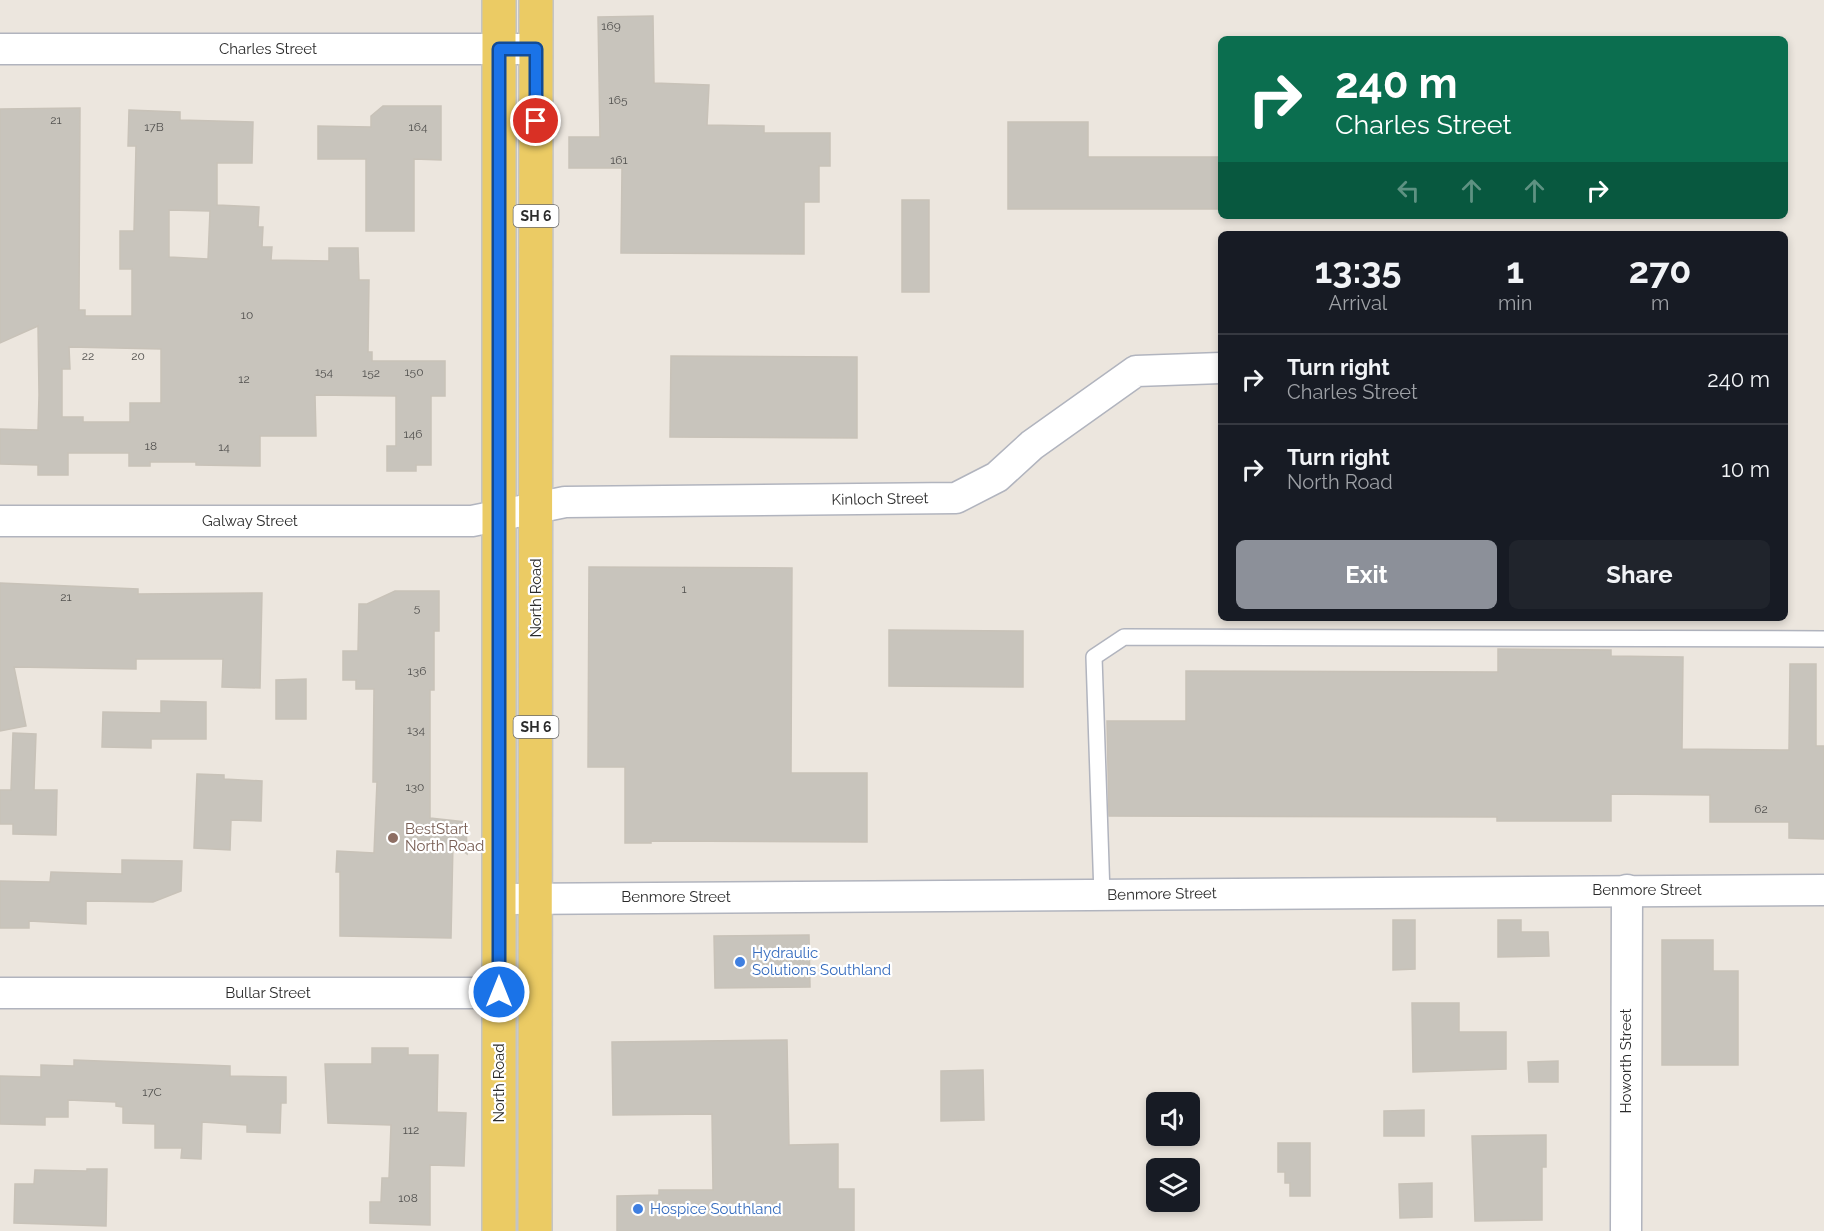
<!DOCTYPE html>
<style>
:root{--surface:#171b24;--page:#20242c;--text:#f1f3f6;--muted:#9ea1a6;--line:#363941;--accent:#8c9099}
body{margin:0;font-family:Raleway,sans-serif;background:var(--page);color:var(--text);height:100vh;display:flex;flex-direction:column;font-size:22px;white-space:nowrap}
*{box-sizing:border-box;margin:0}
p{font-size:20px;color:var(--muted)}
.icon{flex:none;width:33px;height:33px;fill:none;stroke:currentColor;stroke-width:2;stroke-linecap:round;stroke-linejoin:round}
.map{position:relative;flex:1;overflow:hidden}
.side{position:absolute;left:1218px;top:231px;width:570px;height:390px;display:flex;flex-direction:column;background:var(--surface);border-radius:9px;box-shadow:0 3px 9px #0003}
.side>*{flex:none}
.top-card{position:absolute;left:1218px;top:36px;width:570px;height:183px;border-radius:9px;box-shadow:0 3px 9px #0003;background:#0b6e4f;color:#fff;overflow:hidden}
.buttons{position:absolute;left:1146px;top:1092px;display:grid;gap:12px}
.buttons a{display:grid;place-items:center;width:54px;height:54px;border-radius:9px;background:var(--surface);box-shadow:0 3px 9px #0003;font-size:30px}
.pin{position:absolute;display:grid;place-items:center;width:51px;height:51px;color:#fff;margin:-26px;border:3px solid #fff;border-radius:50%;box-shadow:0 2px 6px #0007}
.me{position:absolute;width:66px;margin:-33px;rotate:0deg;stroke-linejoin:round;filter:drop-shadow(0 0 4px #0008)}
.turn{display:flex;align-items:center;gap:21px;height:126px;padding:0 18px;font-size:27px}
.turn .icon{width:78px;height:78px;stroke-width:2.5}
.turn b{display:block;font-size:42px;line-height:51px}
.lanes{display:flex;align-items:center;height:57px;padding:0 18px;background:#0003;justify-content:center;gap:30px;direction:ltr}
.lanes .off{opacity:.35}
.eta{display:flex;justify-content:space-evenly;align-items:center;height:102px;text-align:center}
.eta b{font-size:36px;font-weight:700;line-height:42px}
.button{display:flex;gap:12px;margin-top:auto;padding:12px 18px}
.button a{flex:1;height:69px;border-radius:9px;background:var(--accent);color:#fff;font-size:24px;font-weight:700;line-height:69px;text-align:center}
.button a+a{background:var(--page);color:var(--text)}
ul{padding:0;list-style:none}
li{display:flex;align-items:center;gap:18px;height:90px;padding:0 18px;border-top:2px solid var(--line)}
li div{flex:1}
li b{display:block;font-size:22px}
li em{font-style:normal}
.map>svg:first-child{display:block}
.building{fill:#c8c4bc;stroke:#c8c2b8;stroke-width:1.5;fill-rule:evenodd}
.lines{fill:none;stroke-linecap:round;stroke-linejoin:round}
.service-casing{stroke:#b1b4be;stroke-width:18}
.minor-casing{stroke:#b1b4be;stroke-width:33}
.primary-casing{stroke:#c4c4c4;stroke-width:36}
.service{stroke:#fff;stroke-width:15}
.minor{stroke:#fff;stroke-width:30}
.primary{stroke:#ebcb64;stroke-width:33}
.route-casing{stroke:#114b97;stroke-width:15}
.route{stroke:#1a73e8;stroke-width:10}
.education-dot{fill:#8d6e63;stroke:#fff;stroke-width:2}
.shop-dot{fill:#3f7fe0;stroke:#fff;stroke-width:2}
.labels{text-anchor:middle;stroke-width:4.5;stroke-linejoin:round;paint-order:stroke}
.number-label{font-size:12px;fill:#52514f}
.shield{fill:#fff;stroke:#6b6b6b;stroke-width:1.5}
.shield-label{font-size:14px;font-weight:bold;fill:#2b2b2b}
.street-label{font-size:15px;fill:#2b2b2b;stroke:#fff}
.education-label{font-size:15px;fill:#785e54;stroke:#fff;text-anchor:start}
.shop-label{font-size:15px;fill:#366cbe;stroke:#fff;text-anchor:start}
</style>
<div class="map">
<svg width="1824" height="1231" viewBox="0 0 1824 1231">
<rect width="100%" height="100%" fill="#ece6de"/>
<!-- building -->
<g class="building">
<path d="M 653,16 L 654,83 L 709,85 L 707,125 L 764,126 L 764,133 L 830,133 L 830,166 L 819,166 L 819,202 L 804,202 L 804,254 L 621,253 L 622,168 L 569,168 L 569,137 L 600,137 L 598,17 Z"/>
<path d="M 383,106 L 441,106 L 441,160 L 414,159 L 414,231 L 366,231 L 366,159 L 318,159 L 318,126 L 371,127 L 371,116 Z"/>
<path d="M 80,108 L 79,310 L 85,310 L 85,316 L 132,316 L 132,269 L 120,269 L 120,231 L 134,231 L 136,146 L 128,146 L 129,110 L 180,112 L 180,120 L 253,122 L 252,163 L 217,163 L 217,205 L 259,207 L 258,227 L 263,227 L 262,247 L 272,247 L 271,260 L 329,261 L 329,248 L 358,248 L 359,280 L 369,280 L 368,352 L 372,352 L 372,361 L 445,361 L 445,396 L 431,396 L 431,465 L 416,465 L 416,471 L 387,471 L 387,446 L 396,446 L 396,396 L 315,395 L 316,436 L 260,436 L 260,466 L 196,465 L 196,462 L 150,462 L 150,466 L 129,466 L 129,453 L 68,453 L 68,475 L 38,475 L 38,465 L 0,464 L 0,429 L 38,430 L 39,395 L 38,326 L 0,343 L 0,109 ZM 169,210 L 210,211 L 208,259 L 169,257 ZM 69,347 L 161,349 L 161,403 L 130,403 L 130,422 L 83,422 L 83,417 L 62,417 L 62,369 L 70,369 Z"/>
<path d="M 1008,122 L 1088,122 L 1088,157 L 1221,157 L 1221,209 L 1008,209 Z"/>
<rect x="902" y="200" width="27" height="92"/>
<path d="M 671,356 L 857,357 L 857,438 L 670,437 Z"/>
<path d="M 589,567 L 792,568 L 791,773 L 867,773 L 867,842 L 651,841 L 651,843 L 625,843 L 625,767 L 588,767 Z"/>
<path d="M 0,583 L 138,589 L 138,594 L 262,593 L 260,688 L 222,687 L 223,659 L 136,659 L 136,669 L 14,667 L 26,726 L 0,731 Z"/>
<path d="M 395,591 L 439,591 L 439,631 L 434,631 L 434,690 L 430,690 L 430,818 L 466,822 L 467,854 L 453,843 L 451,938 L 340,936 L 340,872 L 336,872 L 337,851 L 374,853 L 377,782 L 373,782 L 374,689 L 356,689 L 356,680 L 343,680 L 343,651 L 358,651 L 359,604 L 367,604 Z"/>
<path d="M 889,630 L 1023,631 L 1023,687 L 889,686 Z"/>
<path d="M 1498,649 L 1611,650 L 1611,656 L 1683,657 L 1682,749 L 1789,750 L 1790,664 L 1816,664 L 1816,746 L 1824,746 L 1824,839 L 1789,838 L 1789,822 L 1710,822 L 1710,795 L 1611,794 L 1611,821 L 1497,821 L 1497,817 L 1109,816 L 1107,721 L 1186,721 L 1186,671 L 1498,672 Z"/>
<path d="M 306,679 L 306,719 L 276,719 L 276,680 Z"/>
<path d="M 161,701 L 206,702 L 206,739 L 151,739 L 151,748 L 102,747 L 103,712 L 161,713 Z"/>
<path d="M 13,733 L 36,734 L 34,790 L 57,790 L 56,835 L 13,834 L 13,824 L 0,824 L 0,790 L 11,790 Z"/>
<path d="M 197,774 L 224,775 L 224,779 L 262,781 L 261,821 L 231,820 L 230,850 L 194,848 Z"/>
<path d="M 122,860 L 182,861 L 181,891 L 153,902 L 86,901 L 86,924 L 29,921 L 29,928 L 0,928 L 0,881 L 50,882 L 51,872 L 122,874 Z"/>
<path d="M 1393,920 L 1415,920 L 1415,969 L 1393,970 Z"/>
<path d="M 1498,920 L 1521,920 L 1521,932 L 1548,932 L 1549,956 L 1498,957 Z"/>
<path d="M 809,935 L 810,987 L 715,988 L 714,936 Z"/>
<path d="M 1662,940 L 1713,940 L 1713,971 L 1738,971 L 1738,1065 L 1662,1065 Z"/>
<path d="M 1412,1003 L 1459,1003 L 1459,1032 L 1506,1032 L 1506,1069 L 1413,1072 Z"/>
<path d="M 787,1040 L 789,1145 L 838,1144 L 838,1189 L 854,1189 L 854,1231 L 617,1231 L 617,1196 L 659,1195 L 659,1190 L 713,1190 L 712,1114 L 613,1115 L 612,1042 Z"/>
<path d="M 372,1048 L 408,1048 L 408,1055 L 438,1055 L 437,1112 L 466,1113 L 464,1166 L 430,1165 L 430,1225 L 370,1223 L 370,1202 L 381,1202 L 382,1178 L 389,1178 L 391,1125 L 328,1123 L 325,1064 L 372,1064 Z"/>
<path d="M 74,1060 L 230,1066 L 230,1076 L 286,1077 L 286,1103 L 281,1103 L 280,1133 L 247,1132 L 247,1125 L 202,1122 L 201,1159 L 181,1158 L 182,1148 L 155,1148 L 155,1124 L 123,1123 L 123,1107 L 116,1106 L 116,1102 L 68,1100 L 68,1117 L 45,1117 L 45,1125 L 0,1124 L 0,1076 L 41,1077 L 41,1065 L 74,1066 Z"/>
<path d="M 1558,1061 L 1558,1082 L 1529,1082 L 1528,1062 Z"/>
<path d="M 983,1070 L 984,1120 L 941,1121 L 941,1071 Z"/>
<path d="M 1424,1110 L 1424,1136 L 1384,1136 L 1384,1111 Z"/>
<path d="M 1546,1135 L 1546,1167 L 1542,1167 L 1542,1220 L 1475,1221 L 1472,1136 Z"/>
<path d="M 1278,1143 L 1310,1143 L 1310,1196 L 1290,1196 L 1290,1183 L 1285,1183 L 1285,1172 L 1278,1172 Z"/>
<path d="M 87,1169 L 107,1169 L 106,1226 L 14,1223 L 15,1184 L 34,1184 L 35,1170 L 87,1171 Z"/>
<path d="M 1432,1183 L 1432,1217 L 1400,1218 L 1399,1184 Z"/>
</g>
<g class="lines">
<!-- service casing -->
<g class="service-casing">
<path id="service" d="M 1102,895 L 1094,657 L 1124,637 L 1824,639"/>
</g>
<!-- minor casing -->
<g class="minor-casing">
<g id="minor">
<path d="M 0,49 L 536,49"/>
<path d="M 0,521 L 472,521 L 565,502 L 956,498 L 997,477 L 1032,445 L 1136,371 L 1221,368"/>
<path d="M 499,899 L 1824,890"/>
<path d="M 0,993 L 535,993"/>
<path d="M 1626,1231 L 1627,890"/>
</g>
</g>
<!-- primary casing -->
<g class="primary-casing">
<g id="primary">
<path d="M 499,1231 L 499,0"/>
<path d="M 535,1231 L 536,0"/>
</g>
</g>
<!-- service -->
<use href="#service" class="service"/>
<!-- minor -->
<use href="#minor" class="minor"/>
<!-- primary -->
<use href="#primary" class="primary"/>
</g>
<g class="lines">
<!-- route casing -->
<g class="route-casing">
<path id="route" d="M 499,992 L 499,49 L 536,49 L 536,121"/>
</g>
<!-- route -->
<use href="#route" class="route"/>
</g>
<!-- markers -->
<circle class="education-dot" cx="393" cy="838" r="6"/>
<g class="shop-dot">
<circle cx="740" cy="962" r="6"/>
<circle cx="638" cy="1209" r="6"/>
</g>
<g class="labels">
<!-- number labels -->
<g class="number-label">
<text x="611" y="30">169</text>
<text x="618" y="104">165</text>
<text x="56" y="124">21</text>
<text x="154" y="131">17B</text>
<text x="418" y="131">164</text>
<text x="619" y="164">161</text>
<text x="247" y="319">10</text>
<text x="88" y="360">22</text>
<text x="138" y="360">20</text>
<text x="324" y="376">154</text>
<text x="414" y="376">150</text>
<text x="371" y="377">152</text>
<text x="244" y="383">12</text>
<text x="413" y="438">146</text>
<text x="151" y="450">18</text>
<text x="224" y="451">14</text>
<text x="684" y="593">1</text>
<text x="66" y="601">21</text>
<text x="417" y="612">5</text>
<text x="417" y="675">136</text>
<text x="416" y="734">134</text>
<text x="415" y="791">130</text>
<text x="1761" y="813">62</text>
<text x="152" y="1096">17C</text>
<text x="411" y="1134">112</text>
<text x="408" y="1202">108</text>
</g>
<!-- shield labels -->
<g class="shield">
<rect x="513.5" y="205" width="45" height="22" rx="4.5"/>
<rect x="513.5" y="716" width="45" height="22" rx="4.5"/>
</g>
<g class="shield-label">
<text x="536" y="221">SH 6</text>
<text x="536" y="732">SH 6</text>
</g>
<!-- street labels -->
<g class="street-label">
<text x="268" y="54">Charles Street</text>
<text transform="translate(880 499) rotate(-1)" y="5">Kinloch Street</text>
<text x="250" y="526">Galway Street</text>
<text transform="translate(536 598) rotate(-90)" y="5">North Road</text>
<text x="1647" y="895">Benmore Street</text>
<text transform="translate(1162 894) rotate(-1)" y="5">Benmore Street</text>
<text x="676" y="902">Benmore Street</text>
<text x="268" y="998">Bullar Street</text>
<text transform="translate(1626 1061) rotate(-90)" y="5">Howorth Street</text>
<text transform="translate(499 1083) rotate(-90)" y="5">North Road</text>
</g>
<!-- education labels -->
<g class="education-label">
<text x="405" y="834">BestStart<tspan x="405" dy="17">North Road</tspan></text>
</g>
<!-- shop labels -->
<g class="shop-label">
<text x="752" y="958">Hydraulic<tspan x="752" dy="17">Solutions Southland</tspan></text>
<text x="650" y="1214">Hospice Southland</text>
</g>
</g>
</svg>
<div class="buttons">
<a><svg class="icon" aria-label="sound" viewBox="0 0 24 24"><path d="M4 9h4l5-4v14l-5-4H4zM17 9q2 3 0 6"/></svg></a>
<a><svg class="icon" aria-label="layers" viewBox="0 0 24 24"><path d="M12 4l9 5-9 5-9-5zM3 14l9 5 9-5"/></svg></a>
</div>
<div class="pin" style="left:536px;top:121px;background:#d93025"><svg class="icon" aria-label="arrive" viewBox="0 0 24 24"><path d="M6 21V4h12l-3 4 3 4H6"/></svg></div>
<svg class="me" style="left:499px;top:992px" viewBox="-20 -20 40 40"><circle r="17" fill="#1a73e8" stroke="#fff" stroke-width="3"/><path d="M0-11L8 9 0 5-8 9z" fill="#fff"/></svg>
<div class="top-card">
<div class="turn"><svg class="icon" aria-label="right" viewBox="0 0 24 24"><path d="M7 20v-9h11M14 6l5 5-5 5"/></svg><div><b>240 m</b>Charles Street</div></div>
<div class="lanes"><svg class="icon off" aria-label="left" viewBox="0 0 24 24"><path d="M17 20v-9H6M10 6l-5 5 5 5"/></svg><svg class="icon off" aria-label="ahead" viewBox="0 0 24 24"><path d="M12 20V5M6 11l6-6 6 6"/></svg><svg class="icon off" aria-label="ahead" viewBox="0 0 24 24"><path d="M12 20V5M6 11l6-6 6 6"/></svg><svg class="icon" aria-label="right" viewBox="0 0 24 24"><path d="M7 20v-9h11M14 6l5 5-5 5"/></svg></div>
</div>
<section class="side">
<div class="eta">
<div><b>13:35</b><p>Arrival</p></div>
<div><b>1</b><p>min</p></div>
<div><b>270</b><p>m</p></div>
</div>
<ul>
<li><svg class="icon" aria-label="right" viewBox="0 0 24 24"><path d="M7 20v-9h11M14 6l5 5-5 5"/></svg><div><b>Turn right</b><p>Charles Street</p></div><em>240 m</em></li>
<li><svg class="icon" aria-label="right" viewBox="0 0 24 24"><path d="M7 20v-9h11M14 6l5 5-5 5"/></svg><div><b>Turn right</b><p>North Road</p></div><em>10 m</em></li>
</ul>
<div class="button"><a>Exit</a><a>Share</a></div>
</section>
</div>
